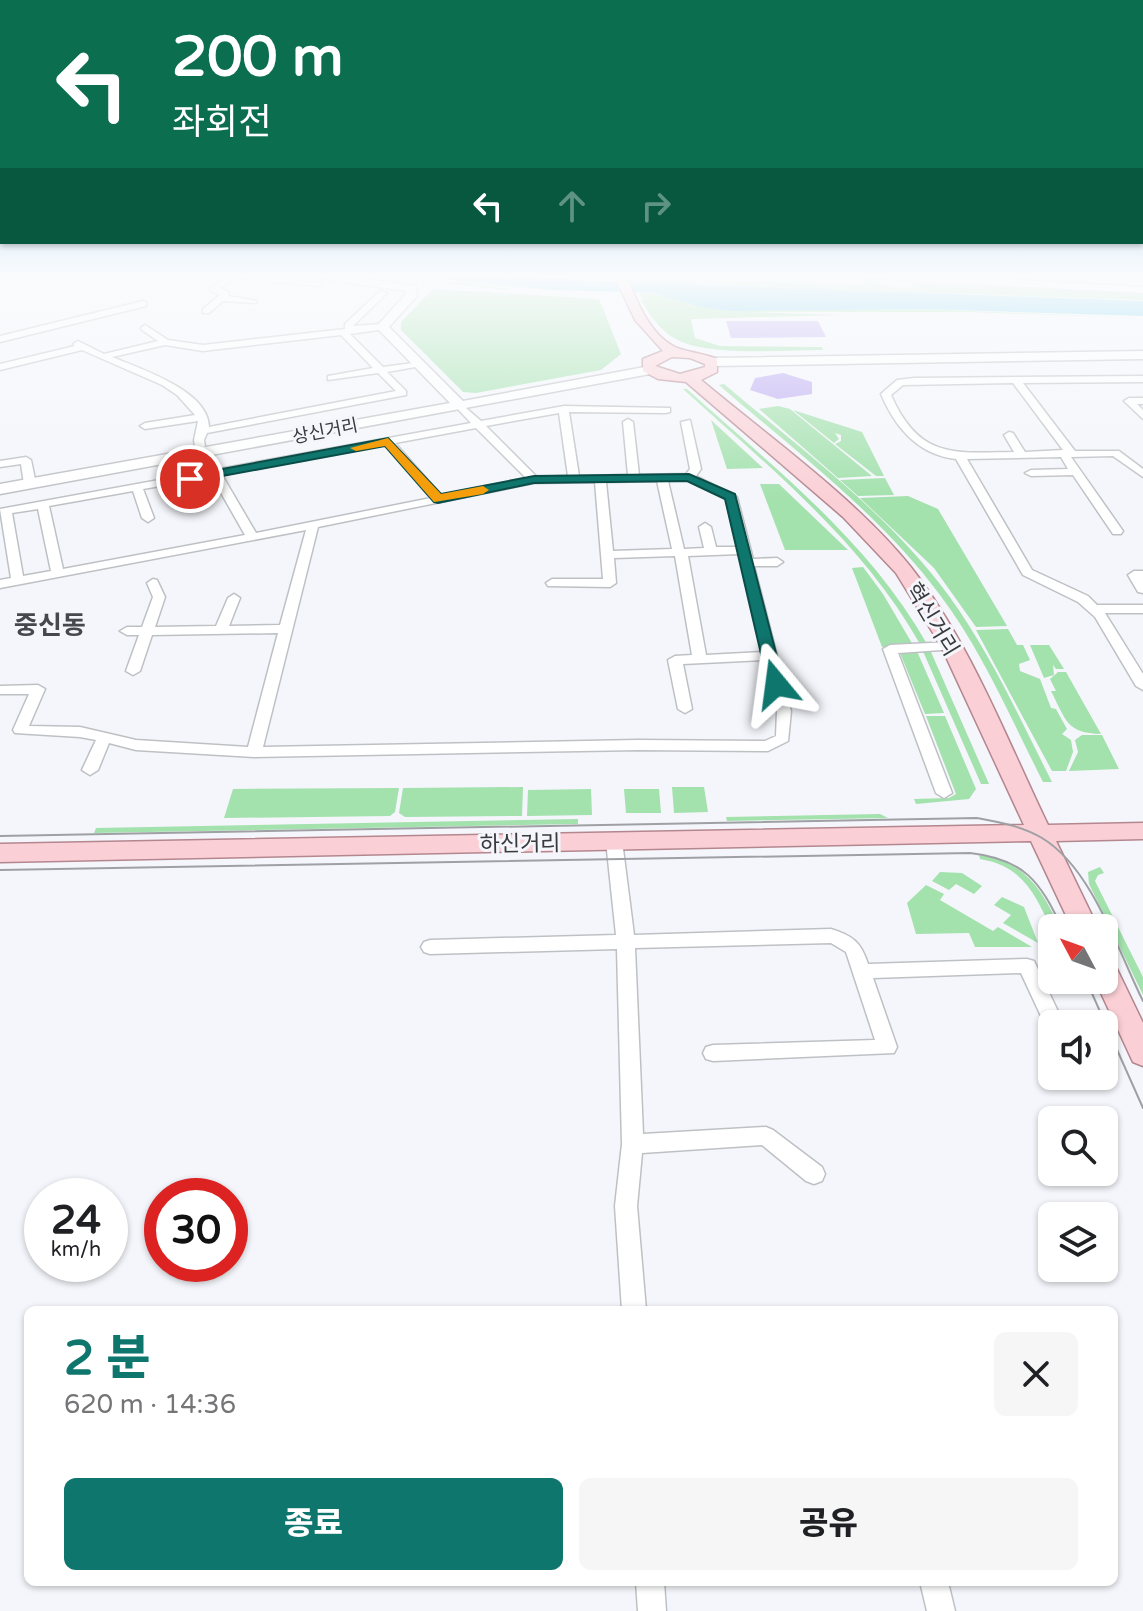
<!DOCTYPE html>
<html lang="ko">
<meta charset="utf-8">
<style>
:root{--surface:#fff;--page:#f6f6f6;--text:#202124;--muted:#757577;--accent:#0f766e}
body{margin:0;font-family:"Varela Round","Noto Sans KR",sans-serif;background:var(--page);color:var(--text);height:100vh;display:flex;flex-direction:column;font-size:30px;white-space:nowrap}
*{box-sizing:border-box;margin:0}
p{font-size:26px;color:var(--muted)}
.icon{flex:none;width:44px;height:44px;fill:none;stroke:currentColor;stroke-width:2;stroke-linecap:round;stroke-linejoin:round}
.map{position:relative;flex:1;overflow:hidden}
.details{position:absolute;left:24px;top:1306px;width:1094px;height:280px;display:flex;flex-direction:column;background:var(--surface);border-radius:12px;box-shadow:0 2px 6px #0004}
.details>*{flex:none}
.guide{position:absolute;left:0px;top:0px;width:1144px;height:244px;box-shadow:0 2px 6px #0004;background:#0b6e4f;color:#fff;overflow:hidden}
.needle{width:52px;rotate:311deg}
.tools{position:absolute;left:1038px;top:914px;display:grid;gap:16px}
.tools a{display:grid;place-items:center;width:80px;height:80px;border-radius:12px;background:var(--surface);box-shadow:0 2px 6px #0004;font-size:40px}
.speed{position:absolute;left:24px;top:1178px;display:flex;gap:16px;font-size:40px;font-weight:700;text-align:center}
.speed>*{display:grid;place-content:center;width:104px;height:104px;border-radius:50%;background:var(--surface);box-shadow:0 2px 6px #0004;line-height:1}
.speed small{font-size:20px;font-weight:400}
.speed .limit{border:12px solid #d22;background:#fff;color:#111}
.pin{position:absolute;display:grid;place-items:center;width:68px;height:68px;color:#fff;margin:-34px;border:4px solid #fff;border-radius:50%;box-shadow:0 2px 8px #0007}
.me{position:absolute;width:88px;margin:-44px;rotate:344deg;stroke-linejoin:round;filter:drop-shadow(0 0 6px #0008)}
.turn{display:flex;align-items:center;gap:28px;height:168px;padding:0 40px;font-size:36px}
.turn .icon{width:104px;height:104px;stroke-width:2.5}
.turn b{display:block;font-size:56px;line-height:68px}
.lanes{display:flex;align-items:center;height:76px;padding:0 40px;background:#0003;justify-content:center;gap:40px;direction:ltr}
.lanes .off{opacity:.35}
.round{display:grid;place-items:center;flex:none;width:84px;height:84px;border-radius:12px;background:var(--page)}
.head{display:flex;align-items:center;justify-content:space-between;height:136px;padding:0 40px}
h1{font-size:48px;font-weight:800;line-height:60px;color:var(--accent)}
.button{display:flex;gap:16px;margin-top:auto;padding:16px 40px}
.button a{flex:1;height:92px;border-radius:12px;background:var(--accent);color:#fff;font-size:32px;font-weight:800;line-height:92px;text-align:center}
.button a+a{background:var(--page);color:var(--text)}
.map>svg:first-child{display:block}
.green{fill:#a3e1ad}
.water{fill:#67cce9}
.building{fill:#bdaaf2}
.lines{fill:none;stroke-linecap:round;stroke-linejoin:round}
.street-casing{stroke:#bec1c4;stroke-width:3}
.secondary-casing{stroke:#bec1c4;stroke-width:3}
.primary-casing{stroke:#b4878f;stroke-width:3}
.street{fill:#fff;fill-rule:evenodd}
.secondary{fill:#fff;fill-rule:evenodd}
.primary{fill:#fad0d6;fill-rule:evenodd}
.tram{stroke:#9ea0a4;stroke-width:2}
.route{fill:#0f766e;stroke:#0a4d48;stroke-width:2}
.slow{fill:#f59e0b}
.labels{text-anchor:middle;stroke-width:6;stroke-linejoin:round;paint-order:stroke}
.far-street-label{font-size:18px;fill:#393a3c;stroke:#f4f6fb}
.street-label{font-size:22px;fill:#393a3c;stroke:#f4f6fb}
.quarter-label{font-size:26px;font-weight:bold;fill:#46484b;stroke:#f4f6fb}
</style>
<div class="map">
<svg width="1143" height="1611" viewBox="0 0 1143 1611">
<rect width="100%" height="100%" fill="#f4f6fb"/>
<!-- green -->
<g class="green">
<path d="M 374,275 L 600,294 L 469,284 L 508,289 L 506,290 Z"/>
<path d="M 641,276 L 696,278 L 696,284 L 755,286 L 701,283 L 699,278 L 863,285 L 866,280 L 894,287 L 913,288 L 912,283 L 1143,293 L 1143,300 L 644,283 L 633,281 L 632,278 Z"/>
<path d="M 433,289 L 599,299 L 621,354 L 601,370 L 476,393 L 463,392 L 401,330 L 401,322 Z"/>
<path d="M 640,293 C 671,293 699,308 729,311 L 922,309 L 1143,318 L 970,312 L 748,312 L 842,315 L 691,319 L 695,338 L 720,346 L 822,347 L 823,350 C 786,350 704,357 674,338 C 660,330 649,314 641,300 L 645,297 L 641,298 Z"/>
<path d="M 724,384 C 802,450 889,514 949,596 C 991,654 1020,719 1052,782 L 1043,782 C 1011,719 983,652 940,595 C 880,514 795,451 719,385 Z"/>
<path d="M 683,389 L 687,389 C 774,468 868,540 927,644 L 920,644 C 861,540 771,469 683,389 Z"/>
<path d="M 778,406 L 790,409 L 872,476 L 838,478 L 759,409 Z"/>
<path d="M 793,410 L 862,432 L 884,476 L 876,476 L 835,444 L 841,441 L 841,435 L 835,433 L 839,439 L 834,443 Z"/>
<path d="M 711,420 L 763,468 L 727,469 Z"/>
<path d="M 885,478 L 894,495 L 858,496 L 840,480 Z"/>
<path d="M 760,484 L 779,484 L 848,550 L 785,550 Z"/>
<path d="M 908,496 L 938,509 L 1007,626 L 976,627 L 934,568 L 860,498 Z"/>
<path d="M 863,567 L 883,594 L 913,645 L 882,647 L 852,568 Z"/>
<path d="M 1008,629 L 1017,645 L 1023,645 L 1030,660 L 1019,664 L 1020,671 L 1040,679 L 1051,708 L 1056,709 L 1067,729 L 1062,734 L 1071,740 L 1073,752 L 1066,771 L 1052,771 L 976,630 Z"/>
<path d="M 1030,645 L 1049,645 L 1064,669 L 1056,669 L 1053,665 L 1054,675 L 1044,678 Z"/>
<path d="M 916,649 L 944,713 L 925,714 L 900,653 Z"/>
<path d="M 922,649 L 931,652 L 989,784 L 981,784 Z"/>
<path d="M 1058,672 L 1066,672 L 1101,734 C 1066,733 1066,720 1051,691 L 1056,691 L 1050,679 Z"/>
<path d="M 926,716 L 945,716 L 976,789 L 969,799 L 916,804 L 914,799 L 949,798 L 956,794 Z"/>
<path d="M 1082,735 L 1102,735 L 1119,769 L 1069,771 L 1078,752 L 1075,740 Z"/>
<path d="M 523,787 L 522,816 L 405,817 L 399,813 L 403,788 Z"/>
<path d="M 672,787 L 704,787 L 708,812 L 674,813 Z"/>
<path d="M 399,788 L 395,812 L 390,816 L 224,818 L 233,789 Z"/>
<path d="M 591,789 L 592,815 L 527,816 L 528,790 Z"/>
<path d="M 624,789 L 659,789 L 661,813 L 626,813 Z"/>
<path d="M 880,814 L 888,818 L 727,821 L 726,817 Z"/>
<path d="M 578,819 L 578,824 L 94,833 L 96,828 Z"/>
<path d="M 979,855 C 1025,861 1042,889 1060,928 L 1052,928 L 1052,931 C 1036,895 1023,866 980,859 Z"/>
<path d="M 1100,867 L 1104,873 L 1098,875 L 1095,881 L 1143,977 L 1143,995 L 1089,884 L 1088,872 Z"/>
<path d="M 940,872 L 962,873 L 982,886 L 974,894 L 956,884 L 949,890 L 932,881 Z"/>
<path d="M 926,885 L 944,894 L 940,900 L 993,931 L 998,927 L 1032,947 L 975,947 L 969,933 L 916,934 L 907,903 Z"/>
<path d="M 1002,897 L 1024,907 L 1038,943 L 1003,923 L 1011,915 L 994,905 Z"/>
</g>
<!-- water -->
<path class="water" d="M 397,275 L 515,275 L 594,281 L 1143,301 L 1143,316 L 923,309 L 729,311 L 701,307 L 653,293 L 556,290 Z"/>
<!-- building -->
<g class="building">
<path d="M 726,321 L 818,321 L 826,337 L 731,338 Z"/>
<path d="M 783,373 L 812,382 L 812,394 L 778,399 L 750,390 L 755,378 Z"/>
</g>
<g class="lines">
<!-- street casing -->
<g class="street-casing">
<g id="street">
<path d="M 22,275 L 33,275 L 35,278 L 31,280 Z"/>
<path d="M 130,275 L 143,275 L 130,280 L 126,278 Z"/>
<path d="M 230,275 L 257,275 L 323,284 L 319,286 L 237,278 L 220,288 L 229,292 L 228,296 L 257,301 L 256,303 L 223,301 L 209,313 L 203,313 L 203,309 L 220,295 L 211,291 L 211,287 Z"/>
<path d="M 380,291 L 387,293 L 353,326 L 382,324 L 386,327 L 385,329 L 350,334 L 383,367 L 421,362 L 421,366 L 387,372 L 406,391 L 406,395 L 207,433 L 204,440 L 206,455 L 201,458 L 196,455 L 194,440 L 198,421 L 145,429 L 140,426 L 145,423 L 195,415 L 177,395 L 162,385 L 82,350 L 0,370 L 0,364 L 75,346 L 73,344 L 78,341 L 104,354 L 158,341 L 142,330 L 141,328 L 145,325 L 168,340 L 203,345 L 345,329 L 345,324 ZM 341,335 L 373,368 L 328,376 L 328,380 L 378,373 L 396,391 L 209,427 C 209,391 141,369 112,357 L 165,345 L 203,351 Z"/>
<path d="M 143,301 L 146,302 L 146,306 L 0,342 L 0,336 Z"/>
<path d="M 1143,376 L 1143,382 L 1023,383 L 1075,451 L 1119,451 L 1143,469 L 1143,477 L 1113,456 L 1071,457 L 1123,531 L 1121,534 L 1113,534 L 1073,475 L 1031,476 L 1025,473 L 1031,470 L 1068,469 L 1061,457 L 967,459 L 1032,570 L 1088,596 L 1097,605 L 1143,605 L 1143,613 L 1105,613 L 1143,674 L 1143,690 L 1136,686 L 1095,617 L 1078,602 L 1023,575 L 956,459 C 918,455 895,427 881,394 L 897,380 L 914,378 ZM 1013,383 L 1063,450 L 1025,452 L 1013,433 L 1009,432 L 1004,435 L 1014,452 C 954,453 919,459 891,395 L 903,385 Z"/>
<path d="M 1129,398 L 1143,398 L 1143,404 L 1137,404 L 1143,410 L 1143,419 L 1124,401 Z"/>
<path d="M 459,402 L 481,421 L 564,406 L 670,408 L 670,412 L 666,413 L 569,412 L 579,476 L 628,475 L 623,422 L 628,419 L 633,422 L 639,475 L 686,474 L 690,469 L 681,422 L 690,420 L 701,469 L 696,476 L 737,497 L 753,559 L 777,558 L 783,562 L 777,566 L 754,566 L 791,711 L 788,741 L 768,751 L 638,750 L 254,757 L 136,750 L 109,743 L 98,770 L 90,775 L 82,770 L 96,740 L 80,737 L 15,733 L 13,730 L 29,694 L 0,694 L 0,686 L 38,685 L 45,689 L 29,726 L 80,727 L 136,740 L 248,747 L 278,633 L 152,635 L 140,671 L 133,675 L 126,671 L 139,635 L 127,635 L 120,631 L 127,627 L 142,627 L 153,597 L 147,583 L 153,579 L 157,580 L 165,597 L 155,627 L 216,626 L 228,598 L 234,594 L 240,598 L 229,626 L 280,625 L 306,530 L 0,588 L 0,580 L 11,578 L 0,509 L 471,423 L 454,405 ZM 559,413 L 568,476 L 537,477 L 486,426 ZM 476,428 L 526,478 L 441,495 L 395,443 ZM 385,445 L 431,498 L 256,533 L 222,475 ZM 212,477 L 245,535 L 63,569 L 49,506 L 133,491 L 142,518 L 148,522 L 154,518 L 143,489 ZM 687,480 L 726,499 L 737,547 L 716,547 L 711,527 L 705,523 L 699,527 L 704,548 L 684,549 L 668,481 ZM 657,481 L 672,549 L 613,551 L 606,482 ZM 595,482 L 603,579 L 552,579 L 546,583 L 548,586 L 610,587 L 616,583 L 614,558 L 675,556 L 692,655 L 675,656 L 668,660 L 678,709 L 685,713 L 692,709 L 683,664 L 765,660 L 777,711 L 776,736 L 765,741 L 638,740 L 263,747 L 318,527 L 534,483 ZM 38,509 L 51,571 L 23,576 L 12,513 ZM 739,554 L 763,652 L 706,655 L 688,556 Z"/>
<path d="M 26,457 L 31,460 L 36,484 L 30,487 L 24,484 L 21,464 L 0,467 L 0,461 Z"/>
<path d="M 1134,571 L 1143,571 L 1143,593 L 1138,592 L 1128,575 Z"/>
<path d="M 951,642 L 956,643 L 956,649 L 898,653 L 952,793 L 944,798 L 936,793 L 883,649 L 890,645 Z"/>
<path d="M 614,835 L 622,841 L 634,935 L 831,929 C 853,936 861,942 868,964 L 1027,959 L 1034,961 L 1064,1024 L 1052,1024 L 1052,1031 L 1047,1029 L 1021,973 L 873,978 L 897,1047 L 894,1053 L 713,1061 L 706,1059 L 703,1053 L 706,1047 L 713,1045 L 875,1040 L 846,952 L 831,943 L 635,948 L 643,1134 L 766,1127 L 773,1130 L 822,1167 L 825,1174 L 822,1181 L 814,1184 L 806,1181 L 762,1145 L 642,1153 L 637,1206 L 646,1310 L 622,1310 L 615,1206 L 622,1144 L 617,949 L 430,954 L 424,952 L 421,947 L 424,942 L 430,940 L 616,935 L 606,841 Z"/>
<path d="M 636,1582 L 664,1582 L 666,1611 L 638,1611 Z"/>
<path d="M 920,1582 L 948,1582 L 955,1611 L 927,1611 Z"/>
</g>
</g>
<!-- secondary casing -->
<g class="secondary-casing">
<g id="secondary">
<path d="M 298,275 L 335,275 L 416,286 L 417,296 L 389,327 L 463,401 L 650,366 L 657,370 L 650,374 L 0,494 L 0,484 L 450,403 L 376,327 L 405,295 L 406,291 Z"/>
<path d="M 859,275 L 935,275 L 1143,287 L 1143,293 L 864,278 Z"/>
<path d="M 1143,351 L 1143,359 L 712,366 L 706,362 L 712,358 Z"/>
</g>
</g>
<!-- primary casing -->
<g class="primary-casing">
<g id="primary">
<path d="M 614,275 L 626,275 C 637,301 649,334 675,347 C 683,351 705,354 717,359 L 717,372 L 701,380 C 769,437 855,498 910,566 C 970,642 1006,738 1048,825 L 1143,823 L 1143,839 L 1056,841 L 1098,928 L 1072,928 L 1031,841 L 0,862 L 0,844 L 1024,825 L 941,646 L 896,573 L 843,517 L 686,382 L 658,379 L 643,371 L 643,359 L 663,351 L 635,320 ZM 672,357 L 690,358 L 705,364 L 705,367 L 680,374 L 655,366 Z"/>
<path d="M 1104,960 L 1114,963 L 1143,1023 L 1143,1066 L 1133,1062 L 1095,980 L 1104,980 Z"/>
</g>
</g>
<!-- street -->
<use href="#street" class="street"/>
<!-- secondary -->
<use href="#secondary" class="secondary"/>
<!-- primary -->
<use href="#primary" class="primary"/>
<!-- tram -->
<g class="tram">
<path d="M 0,836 L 977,818 C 999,822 1022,826 1042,838 C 1092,868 1118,951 1143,1001"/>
<path d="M 0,870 L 970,853 C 1024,859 1040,881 1062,928"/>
<path d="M 1086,980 L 1143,1108"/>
</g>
</g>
<!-- sky -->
<linearGradient id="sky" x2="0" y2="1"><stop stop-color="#74bee8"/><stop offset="0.55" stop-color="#fafbfd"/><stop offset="1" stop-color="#fafbfd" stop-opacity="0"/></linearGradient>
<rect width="1143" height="501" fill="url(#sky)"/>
<!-- route -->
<path class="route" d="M 388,438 L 441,494 L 534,476 L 689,474 L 735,494 L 784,684 L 776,688 L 768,684 L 725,499 L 687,481 L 534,483 L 438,503 L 434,502 L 385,446 L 190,482 L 183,479 L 190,475 Z"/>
<!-- slow -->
<path class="slow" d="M 388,438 L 441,494 L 483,486 L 489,490 L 483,494 L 434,502 L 385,446 L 356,451 L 350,448 Z"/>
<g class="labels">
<!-- far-street labels -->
<g class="far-street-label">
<text transform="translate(325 431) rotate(-11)" y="6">상신거리</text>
</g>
<!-- street labels -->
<g class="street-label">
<text transform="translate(933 619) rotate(59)" y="8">혁신거리</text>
<text transform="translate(520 843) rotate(-1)" y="8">하신거리</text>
</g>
<!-- quarter labels -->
<g class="quarter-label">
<text x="50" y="634">중신동</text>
</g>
</g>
</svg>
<div class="tools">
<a><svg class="needle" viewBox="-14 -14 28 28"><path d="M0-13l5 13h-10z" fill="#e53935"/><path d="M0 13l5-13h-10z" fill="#757577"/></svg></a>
<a><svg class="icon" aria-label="sound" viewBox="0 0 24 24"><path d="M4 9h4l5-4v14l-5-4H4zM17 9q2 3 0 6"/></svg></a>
<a><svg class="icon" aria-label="search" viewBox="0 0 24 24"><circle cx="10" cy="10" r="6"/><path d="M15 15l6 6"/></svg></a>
<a><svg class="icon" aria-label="layers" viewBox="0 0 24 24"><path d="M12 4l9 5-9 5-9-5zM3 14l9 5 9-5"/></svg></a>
</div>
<div class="speed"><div>24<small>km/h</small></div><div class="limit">30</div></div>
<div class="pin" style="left:190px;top:479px;background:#d93025"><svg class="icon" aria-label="arrive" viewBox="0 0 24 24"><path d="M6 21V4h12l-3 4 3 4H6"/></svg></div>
<svg class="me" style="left:776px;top:684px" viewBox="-20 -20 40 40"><path d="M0-17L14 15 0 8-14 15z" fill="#0f766e" stroke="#fff" stroke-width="4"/></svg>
<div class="guide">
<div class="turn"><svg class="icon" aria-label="left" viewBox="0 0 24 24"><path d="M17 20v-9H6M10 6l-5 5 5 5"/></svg><div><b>200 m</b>좌회전</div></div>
<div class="lanes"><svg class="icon" aria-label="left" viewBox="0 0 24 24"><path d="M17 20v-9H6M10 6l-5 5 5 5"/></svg><svg class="icon off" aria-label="ahead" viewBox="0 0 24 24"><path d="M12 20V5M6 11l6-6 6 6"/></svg><svg class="icon off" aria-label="right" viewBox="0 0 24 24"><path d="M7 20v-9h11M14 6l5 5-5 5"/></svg></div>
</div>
<section class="details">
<div class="head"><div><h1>2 분</h1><p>620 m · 14:36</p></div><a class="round"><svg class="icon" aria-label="close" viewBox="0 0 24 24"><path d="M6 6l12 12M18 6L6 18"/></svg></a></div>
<div class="button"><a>종료</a><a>공유</a></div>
</section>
</div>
